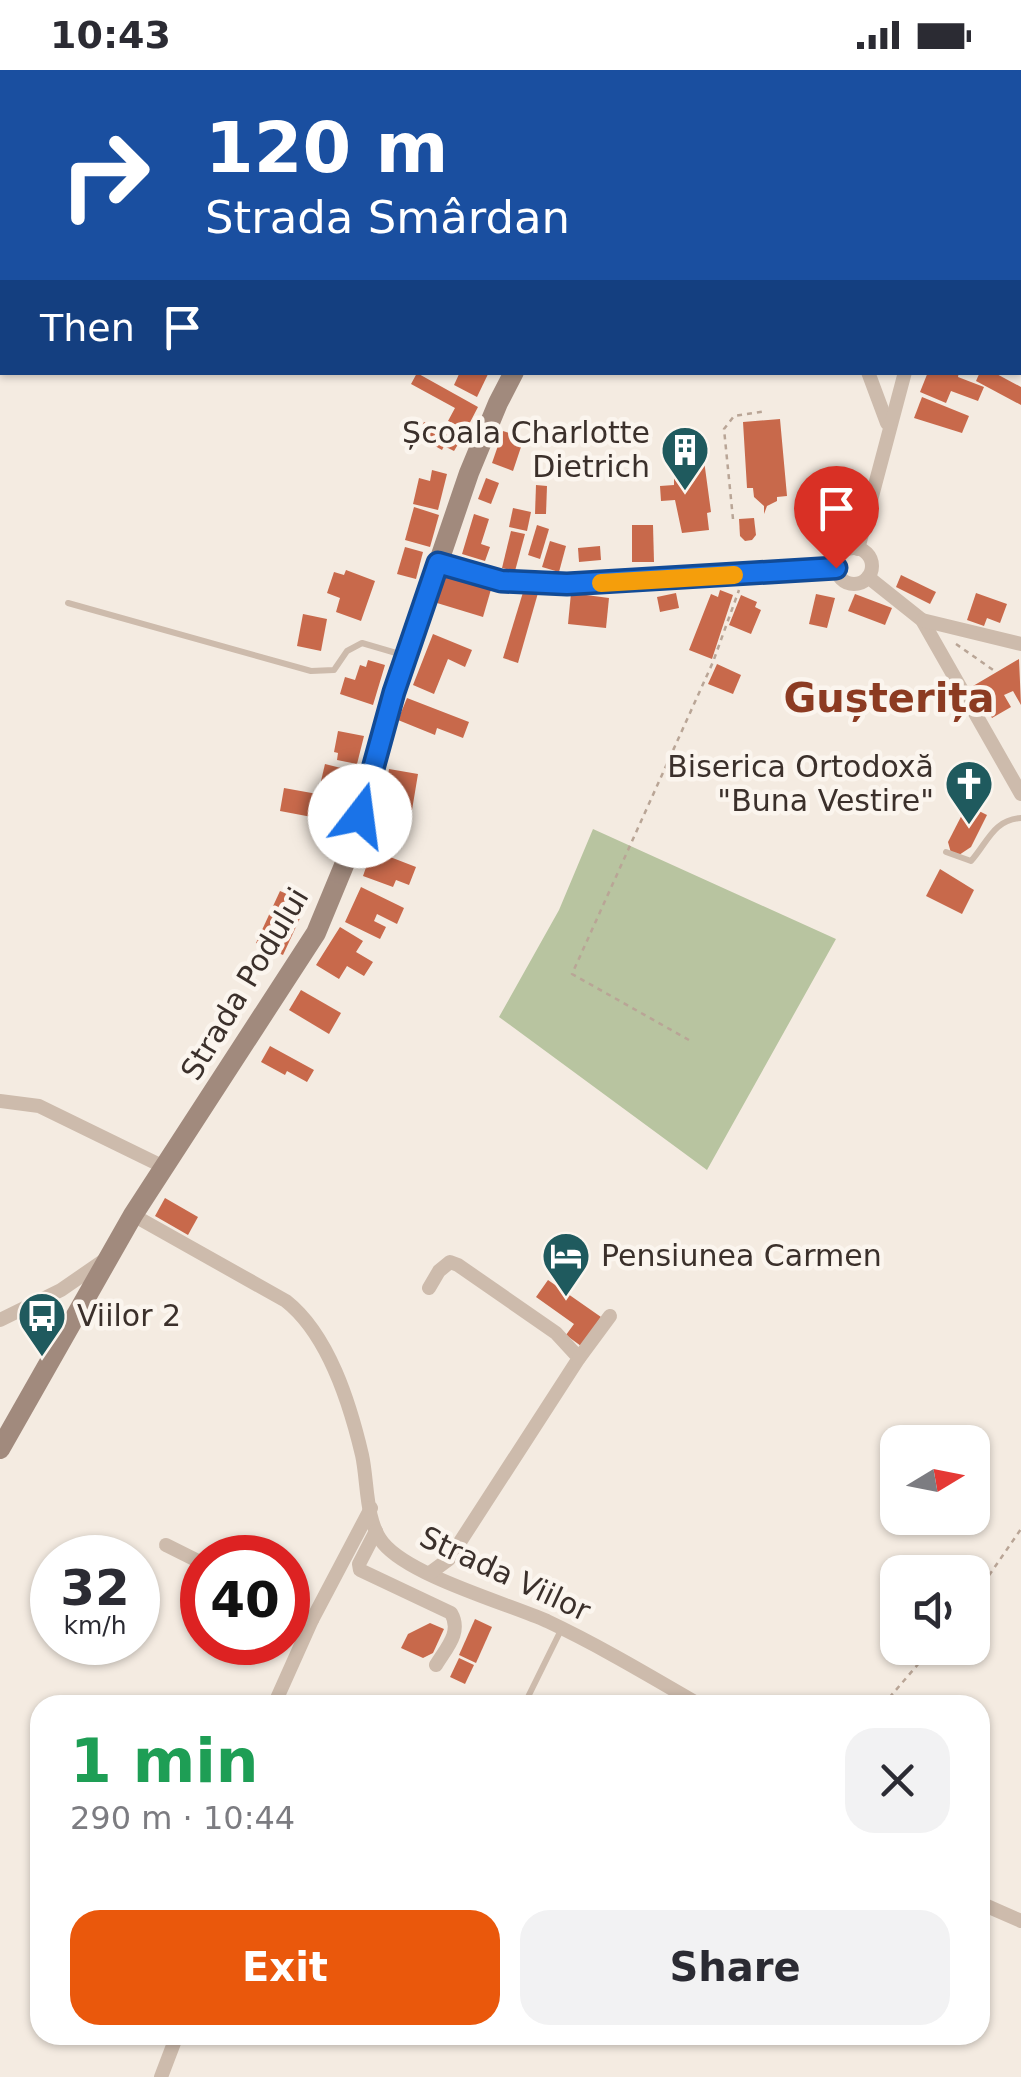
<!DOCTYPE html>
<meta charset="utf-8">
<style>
:root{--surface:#fff;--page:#f2f2f3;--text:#2b2b33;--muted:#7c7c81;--accent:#ea580c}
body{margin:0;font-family:"DejaVu Sans",sans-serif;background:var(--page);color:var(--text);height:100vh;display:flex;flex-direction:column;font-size:38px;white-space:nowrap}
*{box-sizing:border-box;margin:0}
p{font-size:32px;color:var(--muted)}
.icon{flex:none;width:55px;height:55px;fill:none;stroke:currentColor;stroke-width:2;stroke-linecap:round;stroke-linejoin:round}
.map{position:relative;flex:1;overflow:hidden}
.side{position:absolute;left:30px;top:1625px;width:960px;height:350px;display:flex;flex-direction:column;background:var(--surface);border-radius:30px;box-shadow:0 2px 8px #0004}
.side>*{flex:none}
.hud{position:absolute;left:0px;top:0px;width:1022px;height:305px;box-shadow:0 2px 8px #0004;background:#1a4fa0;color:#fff;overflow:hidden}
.needle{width:65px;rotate:80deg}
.controls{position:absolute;left:880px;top:1355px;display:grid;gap:20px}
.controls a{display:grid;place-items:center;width:110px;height:110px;border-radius:20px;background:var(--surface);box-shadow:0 2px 8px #0004;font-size:50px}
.speed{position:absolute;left:30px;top:1465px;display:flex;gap:20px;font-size:50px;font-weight:700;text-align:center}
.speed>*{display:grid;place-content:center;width:130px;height:130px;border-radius:50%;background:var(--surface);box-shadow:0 2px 8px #0004;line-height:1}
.speed small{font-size:25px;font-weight:400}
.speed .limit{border:15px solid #d22;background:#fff;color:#111}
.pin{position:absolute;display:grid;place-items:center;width:85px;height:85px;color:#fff;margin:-102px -42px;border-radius:50% 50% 50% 0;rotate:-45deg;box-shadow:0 0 10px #0007}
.pin .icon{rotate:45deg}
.me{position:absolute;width:110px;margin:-55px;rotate:15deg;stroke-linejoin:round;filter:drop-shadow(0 0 8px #0008)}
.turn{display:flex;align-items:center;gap:35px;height:210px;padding:0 40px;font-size:45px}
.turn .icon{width:130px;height:130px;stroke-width:2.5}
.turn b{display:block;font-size:70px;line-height:85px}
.then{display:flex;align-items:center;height:95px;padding:0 40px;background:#0003;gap:20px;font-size:38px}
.round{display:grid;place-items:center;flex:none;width:105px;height:105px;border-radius:30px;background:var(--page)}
.overview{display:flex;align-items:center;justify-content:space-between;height:170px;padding:0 40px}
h1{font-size:60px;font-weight:800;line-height:75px;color:#1e9e55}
.primary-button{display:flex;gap:20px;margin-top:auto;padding:20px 40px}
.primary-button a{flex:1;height:115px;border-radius:30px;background:var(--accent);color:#fff;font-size:40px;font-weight:800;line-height:115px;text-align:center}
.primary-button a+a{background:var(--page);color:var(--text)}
.status{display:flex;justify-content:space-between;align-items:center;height:70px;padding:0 50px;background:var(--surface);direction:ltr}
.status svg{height:28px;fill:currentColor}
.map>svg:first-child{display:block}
.green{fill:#b8c4a0}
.building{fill:#c8694b}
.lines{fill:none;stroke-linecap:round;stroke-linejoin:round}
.path{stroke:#b9a596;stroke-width:2.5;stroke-dasharray:5 5;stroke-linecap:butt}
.lane{stroke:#cdbbac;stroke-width:6}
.street{stroke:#cdbbac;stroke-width:14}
.secondary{stroke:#a18a7d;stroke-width:20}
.route-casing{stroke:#114b97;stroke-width:25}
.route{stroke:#1a73e8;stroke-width:18}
.slow{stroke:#f59e0b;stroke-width:18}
.labels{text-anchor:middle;stroke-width:9;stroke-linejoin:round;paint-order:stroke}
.poi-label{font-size:30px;fill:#3b302b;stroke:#fbf5ee;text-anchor:end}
.street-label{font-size:30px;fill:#3b302b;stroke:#fbf5ee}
.district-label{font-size:40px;font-weight:bold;fill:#8c3b22;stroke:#fbf5ee}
</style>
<div class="status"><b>10:43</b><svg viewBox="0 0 49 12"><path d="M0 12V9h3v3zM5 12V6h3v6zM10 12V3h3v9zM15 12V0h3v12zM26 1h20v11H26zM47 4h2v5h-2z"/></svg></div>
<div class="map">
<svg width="1021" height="2007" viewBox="0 0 1021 2007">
<rect width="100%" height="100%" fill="#f4ebe1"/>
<!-- green -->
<path class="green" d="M 593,759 L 836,869 L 707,1100 L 499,947 L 559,840 Z"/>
<!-- building -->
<g class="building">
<path d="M 460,302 L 489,302 L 477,327 L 454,315 Z"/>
<path d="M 928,302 L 959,302 L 958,307 L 984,317 L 978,331 L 951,321 L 946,333 L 920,322 Z"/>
<path d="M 980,302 L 993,302 L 1021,317 L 1021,335 L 976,311 Z"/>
<path d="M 417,303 L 478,337 L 466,360 L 448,351 L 455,338 L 411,314 Z"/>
<path d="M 922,327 L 969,346 L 962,363 L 914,348 Z"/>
<path d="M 780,349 L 787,426 L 777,427 L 777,431 L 767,436 L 764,444 L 764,436 L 754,427 L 753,418 L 747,418 L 743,352 Z"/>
<path d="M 424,352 L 460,371 L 454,381 L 444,376 L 442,380 L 428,372 L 430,367 L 419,361 Z"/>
<path d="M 503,361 L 524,368 L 513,401 L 492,393 Z"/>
<path d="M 703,383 L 711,442 L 707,443 L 709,460 L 682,463 L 675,430 L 661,431 L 660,416 L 674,415 L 674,386 Z"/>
<path d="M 432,400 L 447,404 L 438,440 L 413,434 L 419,408 L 430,411 Z"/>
<path d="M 486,408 L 499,413 L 491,434 L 478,429 Z"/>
<path d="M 536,415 L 547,416 L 546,444 L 535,444 Z"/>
<path d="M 414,437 L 439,445 L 430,477 L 405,470 Z"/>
<path d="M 513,438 L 531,442 L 527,461 L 509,457 Z"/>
<path d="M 474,444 L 489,449 L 481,474 L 490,477 L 485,491 L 462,484 Z"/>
<path d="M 754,448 L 756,465 L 752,470 L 745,471 L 740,466 L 739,449 Z"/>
<path d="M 537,455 L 549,459 L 540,489 L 528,485 Z"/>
<path d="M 632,455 L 653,455 L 654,492 L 632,492 Z"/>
<path d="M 511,461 L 525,464 L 515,501 L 502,498 Z"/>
<path d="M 550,471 L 566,476 L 559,502 L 542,497 Z"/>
<path d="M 600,476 L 601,490 L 579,492 L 578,478 Z"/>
<path d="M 405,477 L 423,482 L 416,509 L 397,504 Z"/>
<path d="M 346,500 L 375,511 L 361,551 L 336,542 L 340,528 L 327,523 L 334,502 L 344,505 Z"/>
<path d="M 446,502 L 492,516 L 483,547 L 437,533 Z"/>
<path d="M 901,505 L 936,522 L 930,534 L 896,517 Z"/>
<path d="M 524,519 L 538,523 L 518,593 L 503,588 Z"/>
<path d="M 720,520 L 733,525 L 712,589 L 689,580 L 711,524 L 718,527 Z"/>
<path d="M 571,523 L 609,528 L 606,558 L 568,554 Z"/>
<path d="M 676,523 L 679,538 L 660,542 L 657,527 Z"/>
<path d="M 976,523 L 1007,534 L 1000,553 L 987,548 L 984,556 L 967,550 Z"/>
<path d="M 816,524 L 835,528 L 827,558 L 809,554 Z"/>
<path d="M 855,524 L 892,538 L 885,555 L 848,541 Z"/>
<path d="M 741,525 L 757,532 L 755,537 L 761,540 L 751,564 L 729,555 Z"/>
<path d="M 303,544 L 327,549 L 321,581 L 297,576 Z"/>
<path d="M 433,564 L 472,580 L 465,597 L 448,589 L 434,624 L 413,615 Z"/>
<path d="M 1019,589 L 1021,635 L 1013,621 L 1004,625 L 1011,637 L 992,648 L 973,616 Z"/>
<path d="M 368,590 L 385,595 L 373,635 L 340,624 L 345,607 L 355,610 L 360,595 L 366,597 Z"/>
<path d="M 717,594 L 741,605 L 733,624 L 708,614 Z"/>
<path d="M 407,628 L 469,652 L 463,668 L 437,658 L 435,665 L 398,650 Z"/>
<path d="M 338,661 L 364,666 L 357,694 L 337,690 L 338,683 L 334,682 Z"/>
<path d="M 325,694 L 353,701 L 349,717 L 321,711 Z"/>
<path d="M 389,699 L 418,704 L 412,740 L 401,738 L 399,746 L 382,743 Z"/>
<path d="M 284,718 L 345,729 L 339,762 L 316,757 L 317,748 L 280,741 Z"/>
<path d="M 967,735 L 987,745 L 971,777 L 959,785 L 951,783 L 948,772 Z"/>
<path d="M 372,780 L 416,797 L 409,815 L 396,810 L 393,817 L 363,806 Z"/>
<path d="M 940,799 L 974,820 L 962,844 L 926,826 Z"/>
<path d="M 361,817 L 404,838 L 397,854 L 377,844 L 374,851 L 386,857 L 380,869 L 345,852 Z"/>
<path d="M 280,821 L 307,833 L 283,885 L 256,873 Z"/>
<path d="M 340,857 L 363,871 L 356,882 L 373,892 L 364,906 L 347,896 L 339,909 L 316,895 Z"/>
<path d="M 301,920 L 341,943 L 329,964 L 289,940 Z"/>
<path d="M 270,976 L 314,1000 L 307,1012 L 287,1001 L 285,1005 L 261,992 Z"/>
<path d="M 165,1128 L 198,1147 L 188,1165 L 155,1146 Z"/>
<path d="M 548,1210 L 601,1247 L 581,1276 L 566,1265 L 574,1254 L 536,1227 Z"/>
<path d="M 475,1549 L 492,1557 L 476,1593 L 459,1585 Z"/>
<path d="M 430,1553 L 444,1559 L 433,1583 L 423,1588 L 401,1578 L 408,1564 Z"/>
<path d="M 459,1588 L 474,1595 L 465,1614 L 450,1607 Z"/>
</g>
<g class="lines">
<!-- path -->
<g class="path">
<path d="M 733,449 L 724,359 L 734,346 L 766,341"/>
<path d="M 956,574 L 996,602"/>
<path d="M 689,970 L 572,904 L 713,592 L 739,520"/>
<path d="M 972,1530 L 1021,1459"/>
<path d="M 883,1635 L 932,1578"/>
</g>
<!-- lane -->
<g class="lane">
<path d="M 68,533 L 311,601 L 334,600 L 347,581 L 362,573 L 403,585"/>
<path d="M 946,782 L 971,791 C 988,772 993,750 1021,748"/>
<path d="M 524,1635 L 561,1560"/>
</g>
<!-- street -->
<g class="street">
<path d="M 583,0 L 588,2"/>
<path d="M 855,0 L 857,2"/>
<path d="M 1020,86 L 1021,85"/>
<path d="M 868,302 L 887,353"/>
<circle cx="854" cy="496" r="18"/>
<path d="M 858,479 L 905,302"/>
<path d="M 439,493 L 501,511 L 567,514 L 836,498"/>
<path d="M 868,507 L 922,550 L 1021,724"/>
<path d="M 922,550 L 1021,574"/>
<path d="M 0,1031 L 39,1036 L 164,1097"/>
<path d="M 133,1145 L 286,1231 C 329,1265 350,1334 362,1385 C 368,1412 365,1451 383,1473 C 410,1506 506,1533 547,1551 C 600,1576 650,1606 700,1635"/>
<path d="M 429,1218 L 439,1201 L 450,1192 L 458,1195 L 556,1263 L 579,1288 L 449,1489 L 430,1503"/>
<path d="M 0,1250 L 61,1220 L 103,1191"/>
<path d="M 579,1288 L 610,1246"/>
<path d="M 376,1461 L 359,1494 L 360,1500 L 451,1543 C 462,1562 447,1577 436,1595"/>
<path d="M 166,1475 L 202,1493"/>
<path d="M 288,1537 L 312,1550"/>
<path d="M 274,1635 L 312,1550 L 371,1438"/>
<path d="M 980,1833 L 1021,1851"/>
<path d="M 161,2007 L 177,1965"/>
</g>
<!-- secondary -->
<g class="secondary">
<path d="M 683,2 L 684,0"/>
<path d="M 0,1379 L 133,1145 L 316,863 L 352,776 L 394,623 L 469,403 L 498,333 L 514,302"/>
</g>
</g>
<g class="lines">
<!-- route casing -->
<g class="route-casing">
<path id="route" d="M 360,746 L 394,622 L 438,493 L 501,511 L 567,514 L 836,498"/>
</g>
<!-- route -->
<use href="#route" class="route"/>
<!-- slow -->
<path class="slow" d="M 601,513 L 734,505"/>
</g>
<!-- icons -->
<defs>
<g id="building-pin" transform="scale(2.5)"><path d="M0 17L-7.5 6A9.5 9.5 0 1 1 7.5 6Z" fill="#1f5a5e" stroke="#fbf5ee"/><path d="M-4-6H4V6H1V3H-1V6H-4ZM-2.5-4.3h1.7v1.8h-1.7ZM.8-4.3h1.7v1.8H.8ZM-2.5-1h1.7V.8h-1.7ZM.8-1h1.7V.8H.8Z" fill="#fff"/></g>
<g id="church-pin" transform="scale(2.5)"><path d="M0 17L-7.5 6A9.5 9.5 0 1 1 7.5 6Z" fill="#1f5a5e" stroke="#fbf5ee"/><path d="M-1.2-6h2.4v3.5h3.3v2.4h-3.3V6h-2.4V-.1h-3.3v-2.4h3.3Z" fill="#fff"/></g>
<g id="hotel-pin" transform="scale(2.5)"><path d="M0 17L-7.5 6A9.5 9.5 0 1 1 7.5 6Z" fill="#1f5a5e" stroke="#fbf5ee"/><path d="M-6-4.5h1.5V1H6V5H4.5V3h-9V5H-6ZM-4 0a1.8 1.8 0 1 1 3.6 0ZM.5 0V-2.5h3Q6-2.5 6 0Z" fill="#fff"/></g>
<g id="bus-pin" transform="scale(2.5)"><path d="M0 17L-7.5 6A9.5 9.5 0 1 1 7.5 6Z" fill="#1f5a5e" stroke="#fbf5ee"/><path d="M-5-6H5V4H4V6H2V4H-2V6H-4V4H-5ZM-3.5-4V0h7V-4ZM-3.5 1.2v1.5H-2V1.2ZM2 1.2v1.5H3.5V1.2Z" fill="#fff"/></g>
</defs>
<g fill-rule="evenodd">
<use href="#building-pin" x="685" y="380"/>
<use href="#church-pin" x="969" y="714"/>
<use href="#hotel-pin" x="566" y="1186"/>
<use href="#bus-pin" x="42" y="1246"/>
</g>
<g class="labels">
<!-- poi labels -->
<g class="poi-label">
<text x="650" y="373">Școala Charlotte<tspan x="650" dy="34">Dietrich</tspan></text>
<text x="934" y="707">Biserica Ortodoxă<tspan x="934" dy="34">"Buna Vestire"</tspan></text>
<text x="601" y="1196" text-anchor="start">Pensiunea Carmen</text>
<text x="77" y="1256" text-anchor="start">Viilor 2</text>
</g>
<!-- street labels -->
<g class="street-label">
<text transform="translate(245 914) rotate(-59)" y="10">Strada Podului</text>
<text transform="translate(505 1504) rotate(25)" y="10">Strada Viilor</text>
</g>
<!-- district labels -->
<g class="district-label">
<text x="889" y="642">Gușterița</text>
</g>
</g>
</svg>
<div class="controls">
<a><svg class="needle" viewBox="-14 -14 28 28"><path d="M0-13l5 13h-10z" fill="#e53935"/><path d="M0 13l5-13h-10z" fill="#7c7c81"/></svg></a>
<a><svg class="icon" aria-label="sound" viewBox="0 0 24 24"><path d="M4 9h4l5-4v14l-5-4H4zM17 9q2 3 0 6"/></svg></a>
</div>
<div class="speed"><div>32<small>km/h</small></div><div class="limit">40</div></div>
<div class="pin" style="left:836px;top:498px;background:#d93025"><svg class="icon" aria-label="arrive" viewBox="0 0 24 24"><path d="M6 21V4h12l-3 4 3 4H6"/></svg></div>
<svg class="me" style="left:360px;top:746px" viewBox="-20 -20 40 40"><circle r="19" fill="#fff"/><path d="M0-13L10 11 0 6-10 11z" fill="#1a73e8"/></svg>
<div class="hud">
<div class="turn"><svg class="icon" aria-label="right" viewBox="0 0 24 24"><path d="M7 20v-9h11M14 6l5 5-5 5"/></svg><div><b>120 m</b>Strada Smârdan</div></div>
<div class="then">Then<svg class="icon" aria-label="arrive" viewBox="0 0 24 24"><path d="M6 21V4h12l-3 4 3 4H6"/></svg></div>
</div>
<section class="side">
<div class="overview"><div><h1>1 min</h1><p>290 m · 10:44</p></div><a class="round"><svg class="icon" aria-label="close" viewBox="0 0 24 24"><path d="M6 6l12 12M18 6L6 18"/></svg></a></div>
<div class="primary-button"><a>Exit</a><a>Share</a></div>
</section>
</div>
